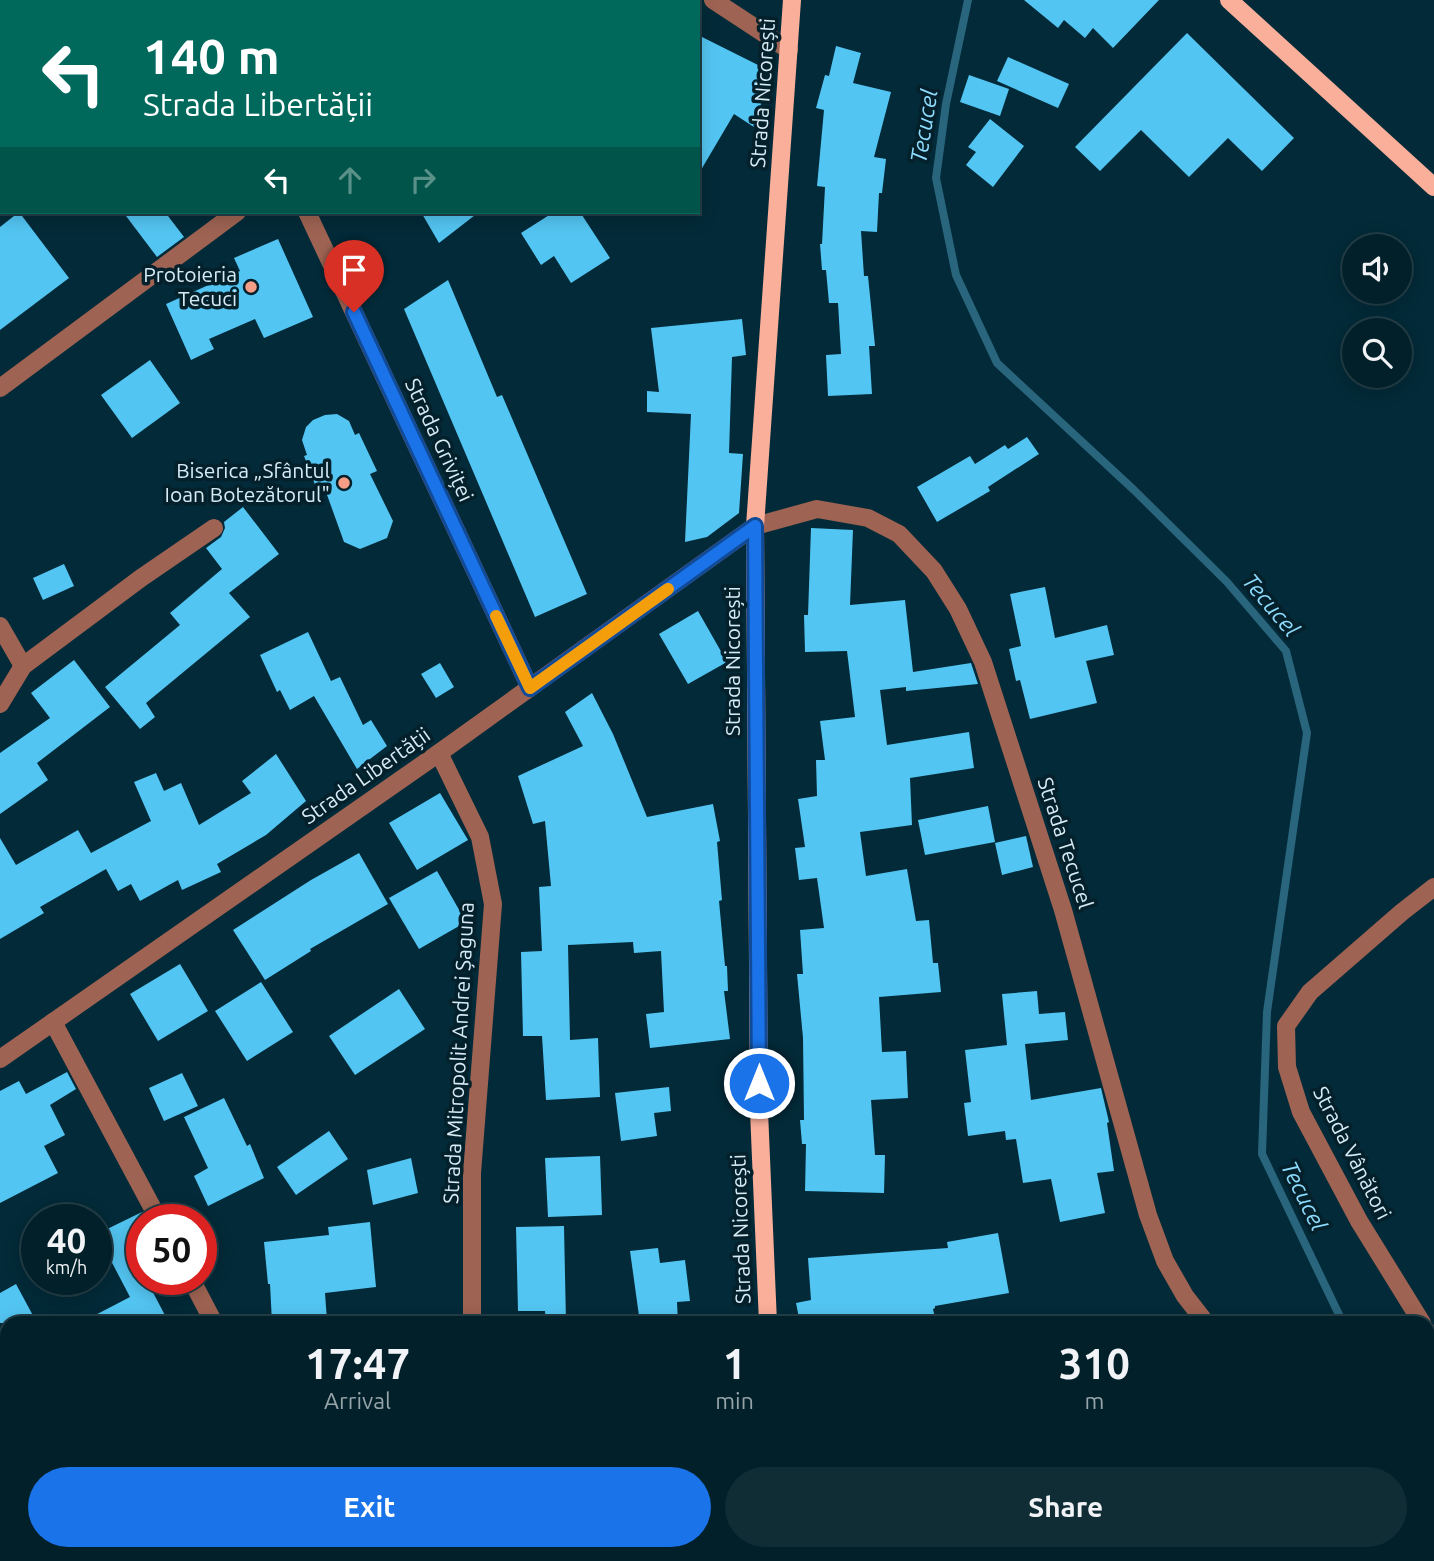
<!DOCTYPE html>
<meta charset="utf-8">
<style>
:root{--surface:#02202a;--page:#102d36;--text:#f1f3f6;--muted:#96a3a8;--line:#233e47;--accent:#1a73e8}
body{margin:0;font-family:Ubuntu,sans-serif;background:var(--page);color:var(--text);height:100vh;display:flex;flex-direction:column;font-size:26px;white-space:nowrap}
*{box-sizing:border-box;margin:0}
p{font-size:23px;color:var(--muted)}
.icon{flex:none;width:38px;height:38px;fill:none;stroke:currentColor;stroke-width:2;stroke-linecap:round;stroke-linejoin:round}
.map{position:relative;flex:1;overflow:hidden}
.sheet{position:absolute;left:0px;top:1316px;width:1435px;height:245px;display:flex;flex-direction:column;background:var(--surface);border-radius:21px 21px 0 0;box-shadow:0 4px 18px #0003,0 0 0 2px var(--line)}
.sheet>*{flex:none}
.hud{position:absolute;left:0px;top:0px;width:700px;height:214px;box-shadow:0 4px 18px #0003,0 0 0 2px var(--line);background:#00695c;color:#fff;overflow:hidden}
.fabs{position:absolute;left:1342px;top:234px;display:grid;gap:14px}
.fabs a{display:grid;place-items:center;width:70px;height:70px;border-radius:50%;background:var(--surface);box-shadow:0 4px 18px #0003,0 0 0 2px var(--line);font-size:35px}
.speed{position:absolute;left:21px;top:1204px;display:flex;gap:14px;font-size:35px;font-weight:700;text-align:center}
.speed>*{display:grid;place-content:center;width:91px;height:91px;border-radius:50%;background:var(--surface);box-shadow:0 4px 18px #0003,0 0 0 2px var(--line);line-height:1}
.speed small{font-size:18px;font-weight:400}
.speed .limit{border:10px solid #d22;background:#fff;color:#111}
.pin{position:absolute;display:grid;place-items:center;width:60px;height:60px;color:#fff;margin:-72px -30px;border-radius:50% 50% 50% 0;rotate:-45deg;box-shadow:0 0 7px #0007}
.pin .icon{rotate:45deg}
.me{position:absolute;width:77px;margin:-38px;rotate:0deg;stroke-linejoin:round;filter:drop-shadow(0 0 5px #0008)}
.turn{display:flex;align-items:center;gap:24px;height:147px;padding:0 28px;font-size:32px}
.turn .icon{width:91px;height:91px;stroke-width:2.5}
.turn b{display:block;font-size:49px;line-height:60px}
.lanes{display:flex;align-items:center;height:66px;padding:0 28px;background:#0003;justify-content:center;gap:35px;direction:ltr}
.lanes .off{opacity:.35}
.eta{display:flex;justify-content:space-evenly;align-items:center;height:119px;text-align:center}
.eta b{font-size:42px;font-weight:700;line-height:49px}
.cta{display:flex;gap:14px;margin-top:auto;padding:14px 28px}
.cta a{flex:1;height:80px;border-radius:42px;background:var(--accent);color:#fff;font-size:28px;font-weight:700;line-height:80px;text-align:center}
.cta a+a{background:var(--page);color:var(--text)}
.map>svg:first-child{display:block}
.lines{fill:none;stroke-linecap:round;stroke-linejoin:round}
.stream{stroke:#29657c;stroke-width:8}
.building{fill:#53c5f2}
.minor{stroke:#9e6352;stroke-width:18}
.major{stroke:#f9af9a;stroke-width:18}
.route-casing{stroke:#114b97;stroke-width:18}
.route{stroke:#1a73e8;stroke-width:12}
.slow{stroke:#f59e0b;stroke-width:12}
.poi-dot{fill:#f49e87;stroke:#04202b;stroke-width:2.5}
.labels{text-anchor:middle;stroke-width:7;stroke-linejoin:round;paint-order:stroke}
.street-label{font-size:21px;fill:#d7ebf4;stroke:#04202b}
.poi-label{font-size:21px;fill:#d7ebf4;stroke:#04202b;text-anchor:end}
.water-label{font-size:23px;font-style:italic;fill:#8ddbfd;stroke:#04202b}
</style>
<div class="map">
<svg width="1434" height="1561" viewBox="0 0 1434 1561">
<rect width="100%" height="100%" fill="#032a38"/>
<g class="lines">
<!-- stream -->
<g class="stream">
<path d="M 968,0 L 946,104 L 936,178 L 956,275 L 997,363 L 1134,490 L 1227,582 L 1286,651 L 1307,733 L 1267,1012 L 1262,1154 L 1343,1323"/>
<path d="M 1428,1442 L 1434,1447"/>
</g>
</g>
<!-- building -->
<g class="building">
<path d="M 1024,0 L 1159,0 L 1113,48 L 1093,28 L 1085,38 L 1064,20 L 1058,28 Z"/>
<path d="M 1187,33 L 1294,138 L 1262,171 L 1228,138 L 1189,177 L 1141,130 L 1100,171 L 1075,147 Z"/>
<path d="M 698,35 L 762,67 L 760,131 L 734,114 L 698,175 Z"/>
<path d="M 836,46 L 861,53 L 853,83 L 891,92 L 874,157 L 886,159 L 882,193 L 879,193 L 877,232 L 861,231 L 864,276 L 868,276 L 875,346 L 869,346 L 872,394 L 828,396 L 826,355 L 841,354 L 838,303 L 829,303 L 826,270 L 822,270 L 820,244 L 822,244 L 825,187 L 817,186 L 824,110 L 816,108 L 825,75 L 829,76 Z"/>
<path d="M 1008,57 L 1069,84 L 1058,108 L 997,81 Z"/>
<path d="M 969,75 L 1009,89 L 1000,116 L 960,102 Z"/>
<path d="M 990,119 L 1024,146 L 993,187 L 966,165 L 976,152 L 968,147 Z"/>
<path d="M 19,212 L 69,278 L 0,330 L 0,227 Z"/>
<path d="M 123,212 L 165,212 L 184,237 L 157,257 Z"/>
<path d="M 421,212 L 479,212 L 439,243 Z"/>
<path d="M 554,212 L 580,212 L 610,258 L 571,283 L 554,256 L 541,265 L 521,233 Z"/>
<path d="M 278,239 L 313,317 L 264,338 L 255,319 L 209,339 L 214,349 L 191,360 L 166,304 L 240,271 L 234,258 Z"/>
<path d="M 448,280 L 497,397 L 502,395 L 587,594 L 535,617 L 404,309 Z"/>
<path d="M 742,319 L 746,355 L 732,357 L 729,453 L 743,454 L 739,513 L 707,537 L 685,542 L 691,414 L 647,412 L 647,391 L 659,392 L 651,328 Z"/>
<path d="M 150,360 L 180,403 L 132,438 L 101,395 Z"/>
<path d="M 337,414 L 349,421 L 355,435 L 359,433 L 377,471 L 370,474 L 393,521 L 387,538 L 360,549 L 344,542 L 326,492 L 319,495 L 304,456 L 307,455 L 302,440 L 306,427 L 313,420 L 325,415 Z"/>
<path d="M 1027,437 L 1039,454 L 988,487 L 990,491 L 937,522 L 917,487 L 970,456 L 975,464 L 1005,445 L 1008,449 Z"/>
<path d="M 243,507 L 279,554 L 229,593 L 250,617 L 146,703 L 155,717 L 140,729 L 105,687 L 180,625 L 170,613 L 222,569 L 206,548 L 221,537 L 225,528 L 224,522 Z"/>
<path d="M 811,528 L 853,530 L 850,605 L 905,600 L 913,672 L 971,663 L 978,684 L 906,691 L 906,687 L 880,690 L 887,745 L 969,732 L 974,768 L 910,778 L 912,825 L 860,832 L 866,876 L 907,869 L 916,921 L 929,920 L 933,963 L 938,963 L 941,992 L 879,997 L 882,1052 L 906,1051 L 908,1098 L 871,1100 L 875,1155 L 885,1155 L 884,1193 L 805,1191 L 806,1144 L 802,1144 L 800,1120 L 804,1120 L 803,1038 L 797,974 L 803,974 L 800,930 L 824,928 L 817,878 L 799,880 L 795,848 L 805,847 L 798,799 L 817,796 L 816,760 L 825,760 L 820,721 L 855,717 L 847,651 L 805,652 L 804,615 L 808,615 Z"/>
<path d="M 64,564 L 74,586 L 43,600 L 33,578 Z"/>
<path d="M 1045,587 L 1055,638 L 1107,625 L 1114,655 L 1086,661 L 1097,703 L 1030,719 L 1020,680 L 1016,681 L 1009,649 L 1021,646 L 1010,594 Z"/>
<path d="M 698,611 L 727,662 L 688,684 L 659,634 Z"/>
<path d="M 308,632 L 331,681 L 340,677 L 363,725 L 371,720 L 387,746 L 357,769 L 314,696 L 290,710 L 280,690 L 277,692 L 260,655 Z"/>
<path d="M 74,660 L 110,707 L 37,763 L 48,780 L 0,814 L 0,753 L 50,718 L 31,693 Z"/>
<path d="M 440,663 L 454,687 L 436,698 L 421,674 Z"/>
<path d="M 592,693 L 613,734 L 647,817 L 713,804 L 720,841 L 717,842 L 722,900 L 719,901 L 725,966 L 727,966 L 728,991 L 724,991 L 730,1039 L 650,1048 L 646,1014 L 664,1012 L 661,951 L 634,953 L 633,942 L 568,945 L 570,1040 L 598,1038 L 600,1097 L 546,1100 L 542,1036 L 523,1036 L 521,952 L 542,951 L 539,887 L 551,886 L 545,821 L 533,824 L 518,776 L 583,746 L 565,712 Z"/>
<path d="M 276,754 L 306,801 L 266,835 L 217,864 L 221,872 L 182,890 L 178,880 L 140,901 L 131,884 L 118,891 L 106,869 L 40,907 L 44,913 L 0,939 L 0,838 L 16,865 L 78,830 L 91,853 L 151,821 L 134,782 L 156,773 L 164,791 L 181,783 L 199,825 L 251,793 L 242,781 Z"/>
<path d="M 440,793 L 468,840 L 417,870 L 389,823 Z"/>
<path d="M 988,806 L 995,842 L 925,855 L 918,820 Z"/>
<path d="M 1026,836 L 1033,867 L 1002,875 L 995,843 Z"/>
<path d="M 359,853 L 388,904 L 310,949 L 311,951 L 265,980 L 233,930 L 311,880 Z"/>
<path d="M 437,871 L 466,922 L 419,949 L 389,898 Z"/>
<path d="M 180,964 L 208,1011 L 158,1041 L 130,994 Z"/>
<path d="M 261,982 L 293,1032 L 247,1061 L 215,1011 Z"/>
<path d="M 399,989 L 425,1029 L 355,1075 L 329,1036 Z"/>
<path d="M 1037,991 L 1039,1014 L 1065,1012 L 1068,1040 L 1025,1044 L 1031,1100 L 1101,1088 L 1109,1122 L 1107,1123 L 1114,1171 L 1097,1173 L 1105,1213 L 1060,1222 L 1051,1179 L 1023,1183 L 1016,1139 L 1006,1140 L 1005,1131 L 968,1136 L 964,1103 L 971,1102 L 965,1050 L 1007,1045 L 1002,994 Z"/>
<path d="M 67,1072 L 76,1089 L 50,1105 L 65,1135 L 44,1146 L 58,1173 L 0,1203 L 0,1091 L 19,1081 L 26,1094 Z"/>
<path d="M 182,1073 L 198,1106 L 164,1121 L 149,1088 Z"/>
<path d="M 669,1087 L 671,1111 L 654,1113 L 657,1136 L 621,1141 L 615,1093 Z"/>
<path d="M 224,1098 L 247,1146 L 250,1144 L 264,1178 L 208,1206 L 194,1176 L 208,1168 L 184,1117 Z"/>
<path d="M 329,1131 L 348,1159 L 296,1195 L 277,1167 Z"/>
<path d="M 600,1156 L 602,1215 L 548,1217 L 545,1158 Z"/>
<path d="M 411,1158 L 418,1193 L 373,1205 L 367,1170 Z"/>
<path d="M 142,1212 L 142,1279 L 146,1279 L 169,1323 L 80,1323 L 130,1297 L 97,1234 Z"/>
<path d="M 370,1222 L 376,1287 L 325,1293 L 327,1321 L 315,1323 L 272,1323 L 270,1284 L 268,1284 L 264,1242 L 329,1235 L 328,1227 Z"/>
<path d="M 564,1226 L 566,1323 L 546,1323 L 545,1311 L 518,1311 L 516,1227 Z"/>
<path d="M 998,1233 L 1009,1293 L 935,1306 L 935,1308 L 933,1309 L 936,1323 L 800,1323 L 796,1303 L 811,1300 L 808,1258 L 948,1248 L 947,1242 Z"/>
<path d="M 658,1248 L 660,1263 L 685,1260 L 690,1301 L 677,1302 L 678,1323 L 640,1323 L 630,1251 Z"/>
<path d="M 16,1284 L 37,1323 L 0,1323 L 0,1293 Z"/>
</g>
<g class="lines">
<!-- minor -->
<g class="minor">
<path d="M 713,0 L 789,50"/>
<path d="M 506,2 L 508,0"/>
<path d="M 307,212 L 530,688"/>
<path d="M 0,388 L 237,212"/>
<path d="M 0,626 L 23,666"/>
<path d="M 0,704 L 23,666 L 141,578 L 214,528"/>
<path d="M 439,753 L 480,837 L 493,904 L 472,1173 L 472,1323"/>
<path d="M 53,1022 L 159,1220"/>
<path d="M 0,1059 L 439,753 L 755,526 L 817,509 L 868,518 L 899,534 L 934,571 L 958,609 L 983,662 L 1063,910 L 1148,1215 L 1165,1261 L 1185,1296 L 1206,1323"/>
<path d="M 191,1279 L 214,1323"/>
<path d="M 1422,1323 L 1359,1221 L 1301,1112 L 1287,1067 L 1286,1026 L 1310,992 L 1402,912 L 1434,887"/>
<path d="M 1428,1332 L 1434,1342"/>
<path d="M 0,1489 L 7,1502"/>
<path d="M 1428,1540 L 1434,1545"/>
<path d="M 37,1554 L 41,1561"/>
<path d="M 333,1554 L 336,1561"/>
<path d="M 485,1554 L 485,1561"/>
</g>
<!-- major -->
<g class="major">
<path d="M 1229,0 L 1434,187"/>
<path d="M 768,1323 L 759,1111 L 755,526 L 792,0"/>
<path d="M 777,1554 L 777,1561"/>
</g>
</g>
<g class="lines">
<!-- route casing -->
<g class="route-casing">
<path id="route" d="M 354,312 L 530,688 L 755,526 L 759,1083"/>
</g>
<!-- route -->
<use href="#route" class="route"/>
<!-- slow -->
<path class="slow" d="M 496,616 L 530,688 L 668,589"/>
</g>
<!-- markers -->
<g class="poi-dot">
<circle cx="251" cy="287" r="7"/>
<circle cx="344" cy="483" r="7"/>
</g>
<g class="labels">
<!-- street labels -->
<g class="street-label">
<text transform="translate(763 93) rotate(-86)" y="7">Strada Nicorești</text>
<text transform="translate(439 440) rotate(65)" y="7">Strada Griviței</text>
<text transform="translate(733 661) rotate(-90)" y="7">Strada Nicorești</text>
<text transform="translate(366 776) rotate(-35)" y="7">Strada Libertății</text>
<text transform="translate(1065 843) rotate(72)" y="7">Strada Tecucel</text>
<text transform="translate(459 1053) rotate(-87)" y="7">Strada Mitropolit Andrei Șaguna</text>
<text transform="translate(1352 1153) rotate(63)" y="7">Strada Vânători</text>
<text transform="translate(741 1229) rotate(-92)" y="7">Strada Nicorești</text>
</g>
<!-- poi labels -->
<g class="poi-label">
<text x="237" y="282">Protoieria<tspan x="237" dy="24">Tecuci</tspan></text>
<text x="330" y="478">Biserica „Sfântul<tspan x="330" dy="24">Ioan Botezătorul"</tspan></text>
</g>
<!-- water labels -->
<g class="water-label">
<text transform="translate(924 126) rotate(-81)" y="8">Tecucel</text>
<text transform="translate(1271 605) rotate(50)" y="8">Tecucel</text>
<text transform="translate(1304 1196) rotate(64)" y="8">Tecucel</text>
</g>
</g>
</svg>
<div class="fabs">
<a><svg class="icon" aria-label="sound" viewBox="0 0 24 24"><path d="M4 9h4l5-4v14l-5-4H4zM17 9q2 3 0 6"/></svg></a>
<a><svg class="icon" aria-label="search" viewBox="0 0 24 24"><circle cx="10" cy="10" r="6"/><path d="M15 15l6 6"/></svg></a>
</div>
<div class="speed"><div>40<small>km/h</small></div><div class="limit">50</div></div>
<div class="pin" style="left:354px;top:312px;background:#d93025"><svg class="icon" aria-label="arrive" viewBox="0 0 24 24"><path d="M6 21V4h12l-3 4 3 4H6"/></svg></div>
<svg class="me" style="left:759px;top:1083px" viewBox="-20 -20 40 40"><circle r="17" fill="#1a73e8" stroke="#fff" stroke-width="3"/><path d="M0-11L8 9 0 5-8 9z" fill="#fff"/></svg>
<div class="hud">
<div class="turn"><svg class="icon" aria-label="left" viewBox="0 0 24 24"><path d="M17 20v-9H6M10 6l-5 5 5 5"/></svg><div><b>140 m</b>Strada Libertății</div></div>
<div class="lanes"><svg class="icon" aria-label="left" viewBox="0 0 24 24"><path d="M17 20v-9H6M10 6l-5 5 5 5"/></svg><svg class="icon off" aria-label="ahead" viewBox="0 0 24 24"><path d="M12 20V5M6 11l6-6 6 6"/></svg><svg class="icon off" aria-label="right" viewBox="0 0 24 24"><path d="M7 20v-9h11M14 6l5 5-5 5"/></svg></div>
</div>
<section class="sheet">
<div class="eta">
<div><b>17:47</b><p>Arrival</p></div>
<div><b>1</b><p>min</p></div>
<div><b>310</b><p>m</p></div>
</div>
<div class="cta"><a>Exit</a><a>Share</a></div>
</section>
</div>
